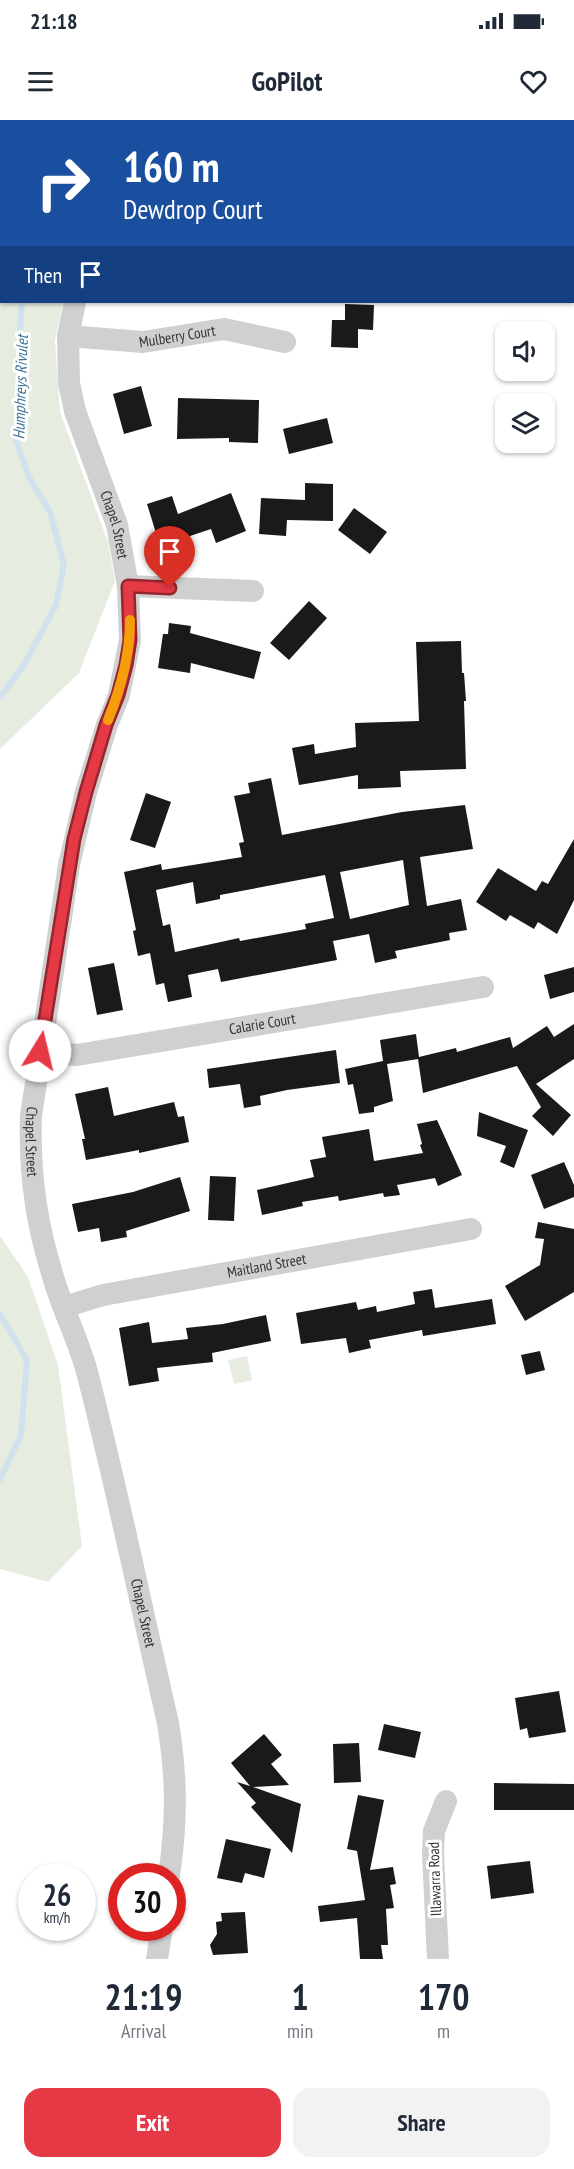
<!DOCTYPE html>
<style>
:root{--surface:#fff;--page:#f2f2f3;--text:#1f2937;--muted:#747a83;--accent:#e63946}
body{margin:0;font-family:"PT Sans Narrow",sans-serif;background:var(--page);color:var(--text);height:100vh;display:flex;flex-direction:column;font-size:22px;white-space:nowrap}
*{box-sizing:border-box;margin:0}
p{font-size:20px;color:var(--muted)}
.icon{flex:none;width:33px;height:33px;fill:none;stroke:currentColor;stroke-width:2;stroke-linecap:round;stroke-linejoin:round}
.map{position:relative;height:1839px;overflow:hidden}
.drawer{display:flex;flex-direction:column;background:var(--surface);flex:1}
.drawer>*{flex:none}
.banner{position:absolute;left:0px;top:0px;width:574px;height:183px;box-shadow:0 2px 4px #0004;background:#1a4fa0;color:#fff;overflow:hidden}
.buttons{position:absolute;left:495px;top:201px;display:grid;gap:12px}
.buttons a{display:grid;place-items:center;width:60px;height:60px;border-radius:12px;background:var(--surface);box-shadow:0 2px 4px #0004;font-size:30px}
.speed{position:absolute;left:18px;top:1743px;display:flex;gap:12px;font-size:30px;font-weight:700;text-align:center}
.speed>*{display:grid;place-content:center;width:78px;height:78px;border-radius:50%;background:var(--surface);box-shadow:0 2px 4px #0004;line-height:1}
.speed small{font-size:15px;font-weight:400}
.speed .limit{border:9px solid #d22;background:#fff;color:#111}
.pin{position:absolute;display:grid;place-items:center;width:51px;height:51px;color:#fff;margin:-62px -26px;border-radius:50% 50% 50% 0;rotate:-45deg;box-shadow:0 0 6px #0007}
.pin .icon{rotate:45deg}
.me{position:absolute;width:66px;margin:-33px;rotate:9deg;stroke-linejoin:round;filter:drop-shadow(0 0 4px #0008)}
.turn{display:flex;align-items:center;gap:21px;height:126px;padding:0 24px;font-size:27px}
.turn .icon{width:78px;height:78px;stroke-width:2.5}
.turn b{display:block;font-size:42px;line-height:51px}
.then{display:flex;align-items:center;height:57px;padding:0 24px;background:#0003;gap:12px;font-size:22px}
.eta{display:flex;justify-content:space-evenly;align-items:center;height:102px;text-align:center}
.eta b{font-size:36px;font-weight:800;line-height:42px}
.cta{display:flex;gap:12px;margin-top:auto;padding:12px 24px}
.cta a{flex:1;height:69px;border-radius:18px;background:var(--accent);color:#fff;font-size:24px;font-weight:800;line-height:69px;text-align:center}
.cta a+a{background:var(--page);color:var(--text)}
.status{display:flex;justify-content:space-between;align-items:center;height:42px;padding:0 30px;background:var(--surface);direction:ltr}
.status svg{height:16px;fill:currentColor}
header{display:flex;justify-content:space-between;align-items:center;height:78px;padding:0 24px;background:var(--surface);font-size:27px;font-weight:800}
.map>svg:first-child{display:block}
.green{fill:#e6ecdf}
.lines{fill:none;stroke-linecap:round;stroke-linejoin:round}
.stream{stroke:#cfe2ee;stroke-width:6}
.building{fill:#1a1a1a;fill-rule:evenodd}
.path{stroke:#cdcdcd;stroke-width:4;stroke-dasharray:3 3;stroke-linecap:butt}
.minor{stroke:#d0d0d0;stroke-width:22}
.route-casing{stroke:#96252e;stroke-width:15}
.route{stroke:#e63946;stroke-width:10}
.slow{stroke:#f59e0b;stroke-width:10}
.labels{text-anchor:middle;stroke-width:6;stroke-linejoin:round;paint-order:stroke}
.street-label{font-size:15px;fill:#333;stroke:#fff}
.water-label{font-size:16px;font-style:italic;fill:#3f7597;stroke:#fff}
</style>
<div class="status"><b>21:18</b><svg viewBox="0 0 49 12"><path d="M0 12V9h3v3zM5 12V6h3v6zM10 12V3h3v9zM15 12V0h3v12zM26 1h20v11H26zM47 4h2v5h-2z"/></svg></div>
<header><svg class="icon" aria-label="menu" viewBox="0 0 24 24"><path d="M4 6h16M4 12h16M4 18h16"/></svg>GoPilot<svg class="icon" aria-label="heart" viewBox="0 0 24 24"><path d="M12 20l-8-8c-3-5 5-10 8-4 3-6 11-1 8 4z"/></svg></header>
<div class="map">
<svg width="574" height="1839" viewBox="0 0 574 1839">
<rect width="100%" height="100%" fill="#fff"/>
<!-- green -->
<g class="green">
<path d="M 0,0 L 156,0 L 2,2 L 2,182 L 63,182 L 55,221 L 60,292 L 108,422 L 115,461 L 79,553 L 0,629 Z"/>
<path d="M 0,1116 L 28,1157 L 58,1245 L 82,1426 L 48,1462 L 0,1449 Z"/>
<path d="M 247,1236 L 252,1260 L 234,1264 L 228,1240 Z"/>
</g>
<g class="lines">
<!-- stream -->
<g class="stream">
<path d="M 113,2 L 114,0"/>
<path d="M 0,577 L 24,545 L 56,485 L 64,445 L 50,392 L 30,359 L 16,321 L 21,189 L 23,182"/>
<path d="M 0,1194 L 27,1240 L 21,1315 L 0,1359"/>
</g>
</g>
<!-- building -->
<g class="building">
<path d="M 345,184 L 374,185 L 373,210 L 358,209 L 358,228 L 331,227 L 332,200 L 345,200 Z"/>
<path d="M 141,266 L 152,306 L 124,314 L 113,274 Z"/>
<path d="M 178,278 L 259,280 L 258,323 L 229,322 L 229,318 L 177,319 Z"/>
<path d="M 327,298 L 333,323 L 289,334 L 283,309 Z"/>
<path d="M 305,363 L 333,364 L 333,401 L 287,400 L 286,416 L 259,414 L 261,378 L 305,380 Z"/>
<path d="M 231,373 L 246,411 L 216,423 L 211,409 L 160,426 L 147,384 L 172,376 L 178,394 Z"/>
<path d="M 354,388 L 387,412 L 370,434 L 338,410 Z"/>
<path d="M 309,481 L 327,498 L 289,540 L 270,523 Z"/>
<path d="M 169,503 L 191,506 L 190,513 L 261,532 L 254,559 L 191,543 L 190,553 L 158,548 L 163,514 L 168,514 Z"/>
<path d="M 461,521 L 462,553 L 464,553 L 466,581 L 464,581 L 466,649 L 400,651 L 401,667 L 358,669 L 358,655 L 299,665 L 292,628 L 314,624 L 315,634 L 356,627 L 355,603 L 419,601 L 416,522 Z"/>
<path d="M 271,658 L 282,715 L 402,692 L 465,685 L 473,729 L 420,737 L 427,786 L 461,779 L 467,810 L 449,813 L 450,820 L 395,831 L 397,838 L 375,843 L 369,814 L 333,821 L 337,840 L 221,862 L 218,849 L 188,855 L 192,877 L 168,882 L 164,863 L 156,865 L 150,833 L 138,836 L 133,811 L 136,810 L 124,752 L 161,744 L 162,750 L 242,737 L 239,723 L 244,722 L 234,676 L 250,673 L 248,663 ZM 403,740 L 409,785 L 350,799 L 340,752 ZM 325,755 L 334,798 L 305,804 L 306,809 L 240,821 L 239,818 L 175,832 L 170,804 L 163,806 L 156,770 L 193,762 L 196,784 L 220,779 L 220,775 Z"/>
<path d="M 146,673 L 171,682 L 155,728 L 130,720 Z"/>
<path d="M 574,719 L 574,780 L 557,814 L 538,802 L 534,809 L 510,795 L 506,801 L 476,782 L 498,748 L 536,771 L 542,761 L 548,764 Z"/>
<path d="M 114,843 L 123,890 L 97,895 L 88,848 Z"/>
<path d="M 574,847 L 574,872 L 550,879 L 544,855 Z"/>
<path d="M 574,904 L 574,939 L 536,964 L 571,995 L 553,1016 L 532,996 L 541,987 L 517,946 L 423,973 L 418,939 L 387,944 L 393,981 L 374,987 L 374,992 L 359,994 L 353,964 L 348,965 L 345,949 L 383,941 L 380,920 L 416,914 L 419,937 L 456,928 L 457,932 L 510,917 L 513,928 L 547,906 L 554,917 Z"/>
<path d="M 336,930 L 340,963 L 287,970 L 260,976 L 261,985 L 244,988 L 240,964 L 209,968 L 207,949 Z"/>
<path d="M 108,967 L 114,996 L 174,982 L 178,997 L 184,996 L 189,1022 L 139,1033 L 139,1030 L 86,1040 L 82,1019 L 85,1019 L 75,974 Z"/>
<path d="M 479,992 L 528,1010 L 514,1048 L 500,1042 L 506,1026 L 477,1016 Z"/>
<path d="M 437,1000 L 462,1055 L 438,1066 L 435,1058 L 397,1065 L 400,1075 L 384,1077 L 383,1073 L 339,1081 L 338,1076 L 302,1082 L 303,1086 L 262,1095 L 257,1070 L 314,1057 L 310,1040 L 326,1037 L 322,1017 L 369,1009 L 374,1041 L 423,1033 L 420,1025 L 422,1024 L 417,1004 Z"/>
<path d="M 564,1042 L 574,1065 L 574,1077 L 544,1089 L 531,1055 Z"/>
<path d="M 210,1056 L 236,1057 L 234,1101 L 208,1100 Z"/>
<path d="M 180,1057 L 190,1091 L 126,1111 L 127,1117 L 101,1122 L 99,1108 L 78,1112 L 72,1084 L 133,1072 Z"/>
<path d="M 538,1102 L 574,1109 L 574,1172 L 525,1201 L 505,1166 L 540,1145 L 544,1119 L 535,1118 Z"/>
<path d="M 432,1169 L 435,1188 L 492,1179 L 496,1204 L 423,1216 L 422,1210 L 369,1220 L 371,1228 L 349,1233 L 346,1218 L 301,1224 L 296,1193 L 356,1182 L 358,1190 L 376,1186 L 377,1192 L 415,1184 L 413,1172 Z"/>
<path d="M 266,1195 L 271,1221 L 212,1233 L 213,1242 L 157,1248 L 159,1261 L 129,1266 L 119,1208 L 149,1202 L 152,1223 L 188,1219 L 186,1208 L 223,1204 Z"/>
<path d="M 540,1231 L 545,1250 L 526,1255 L 521,1235 Z"/>
<path d="M 559,1571 L 566,1612 L 529,1618 L 527,1608 L 520,1610 L 515,1578 Z"/>
<path d="M 384,1604 L 421,1612 L 415,1638 L 378,1630 Z"/>
<path d="M 264,1614 L 282,1635 L 271,1644 L 289,1665 L 253,1667 L 301,1684 L 292,1733 L 251,1687 L 256,1683 L 237,1662 L 250,1666 L 231,1643 Z"/>
<path d="M 359,1623 L 361,1662 L 334,1663 L 333,1624 Z"/>
<path d="M 494,1663 L 574,1664 L 574,1690 L 494,1690 Z"/>
<path d="M 358,1675 L 384,1680 L 370,1750 L 393,1747 L 396,1764 L 390,1765 L 394,1788 L 386,1789 L 388,1825 L 381,1825 L 383,1839 L 360,1839 L 357,1798 L 320,1802 L 318,1786 L 365,1780 L 357,1731 L 347,1729 Z"/>
<path d="M 226,1719 L 271,1729 L 264,1758 L 245,1753 L 242,1763 L 217,1758 Z"/>
<path d="M 530,1741 L 534,1773 L 491,1779 L 487,1746 Z"/>
<path d="M 245,1792 L 248,1833 L 213,1835 L 210,1825 L 217,1814 L 216,1802 L 222,1801 L 221,1793 Z"/>
</g>
<g class="lines">
<!-- path -->
<g class="path">
<path d="M 502,0 L 503,2"/>
<path d="M 573,63 L 574,63"/>
</g>
<!-- minor -->
<g class="minor">
<path d="M 200,2 L 201,0"/>
<path id="s1" d="M 75,182 L 68,216 L 69,263 L 75,291 L 117,405 L 128,466 L 130,520 L 119,575 L 107,605 L 86,672 L 69,745 L 31,996 C 29,1049 36,1102 52,1153 C 61,1187 78,1218 87,1252 C 117,1368 141,1486 168,1603 C 177,1659 177,1700 169,1756"/>
<path id="s2" d="M 68,216 L 143,222 L 224,209 L 285,222"/>
<path d="M 128,466 L 253,471"/>
<path id="s3" d="M 40,931 L 77,935 L 483,867"/>
<path id="s4" d="M 64,1187 L 103,1175 L 471,1109"/>
<path d="M 157,1839 L 162,1808"/>
<path d="M 438,1839 L 433,1734 L 434,1711 L 446,1681"/>
</g>
</g>
<g class="lines">
<!-- route casing -->
<g class="route-casing">
<path id="route" d="M 40,931 L 74,719 L 86,672 L 106,605 L 118,575 L 126,545 L 130,520 L 128,466 L 170,468"/>
</g>
<!-- route -->
<use href="#route" class="route"/>
<!-- slow -->
<path class="slow" d="M 108,600 C 121,568 130,535 130,500"/>
</g>
<g class="labels">
<!-- street labels -->
<g class="street-label">
<text dy="5" stroke="none"><textPath href="#s2" startOffset="110">Mulberry Court</textPath></text>
<text dy="5" stroke="none"><textPath href="#s1" startOffset="231">Chapel Street</textPath></text>
<text dy="5" stroke="none"><textPath href="#s3" startOffset="225">Calarie Court</textPath></text>
<text dy="5" stroke="none"><textPath href="#s1" startOffset="861">Chapel Street</textPath></text>
<text dy="5" stroke="none"><textPath href="#s4" startOffset="207">Maitland Street</textPath></text>
<text dy="5" stroke="none"><textPath href="#s1" startOffset="1347">Chapel Street</textPath></text>
<text transform="translate(435 1759) rotate(-92)" y="5">Illawarra Road</text>
</g>
<!-- water labels -->
<g class="water-label">
<text transform="translate(20 267) rotate(-88)" y="6">Humphreys Rivulet</text>
</g>
</g>
</svg>
<div class="buttons">
<a><svg class="icon" aria-label="sound" viewBox="0 0 24 24"><path d="M4 9h4l5-4v14l-5-4H4zM17 9q2 3 0 6"/></svg></a>
<a><svg class="icon" aria-label="layers" viewBox="0 0 24 24"><path d="M12 4l9 5-9 5-9-5zM3 14l9 5 9-5"/></svg></a>
</div>
<div class="speed"><div>26<small>km/h</small></div><div class="limit">30</div></div>
<div class="pin" style="left:170px;top:468px;background:#d93025"><svg class="icon" aria-label="arrive" viewBox="0 0 24 24"><path d="M6 21V4h12l-3 4 3 4H6"/></svg></div>
<svg class="me" style="left:40px;top:931px" viewBox="-20 -20 40 40"><circle r="19" fill="#fff"/><path d="M0-13L10 11 0 6-10 11z" fill="#e63946"/></svg>
<div class="banner">
<div class="turn"><svg class="icon" aria-label="right" viewBox="0 0 24 24"><path d="M7 20v-9h11M14 6l5 5-5 5"/></svg><div><b>160 m</b>Dewdrop Court</div></div>
<div class="then">Then<svg class="icon" aria-label="arrive" viewBox="0 0 24 24"><path d="M6 21V4h12l-3 4 3 4H6"/></svg></div>
</div>
</div>
<section class="drawer">
<div class="eta">
<div><b>21:19</b><p>Arrival</p></div>
<div><b>1</b><p>min</p></div>
<div><b>170</b><p>m</p></div>
</div>
<div class="cta"><a>Exit</a><a>Share</a></div>
</section>
